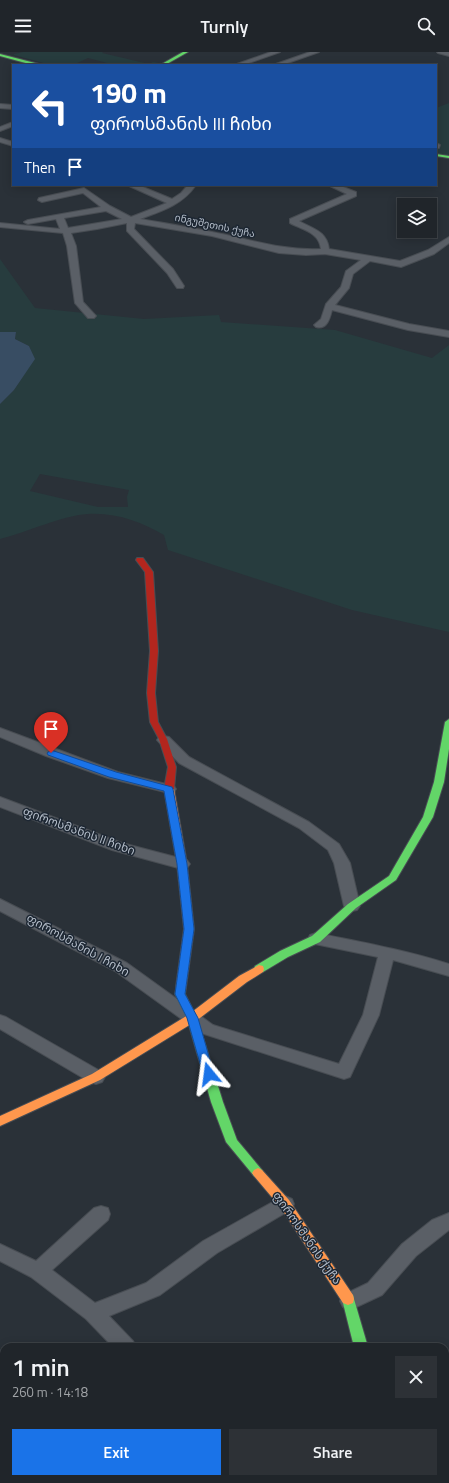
<!DOCTYPE html>
<meta charset="utf-8">
<style>
:root{--surface:#20252a;--page:#2d3136;--text:#f1f3f6;--muted:#a2a5a8;--line:#3d4247;--accent:#1a73e8}
body{margin:0;font-family:"Titillium Web","Noto Sans Georgian",sans-serif;background:var(--page);color:var(--text);height:100vh;display:flex;flex-direction:column;font-size:15px;white-space:nowrap}
*{box-sizing:border-box;margin:0}
p{font-size:13px;color:var(--muted)}
.icon{flex:none;width:22px;height:22px;fill:none;stroke:currentColor;stroke-width:2;stroke-linecap:round;stroke-linejoin:round}
.map{position:relative;flex:1;overflow:hidden}
.side{position:absolute;left:0px;top:1291px;width:449px;height:140px;display:flex;flex-direction:column;background:var(--surface);border-radius:12px 12px 0 0;box-shadow:0 2px 10px #0003,0 0 0 1px var(--line)}
.side>*{flex:none}
.banner{position:absolute;left:12px;top:12px;width:425px;height:122px;border-radius:0px;box-shadow:0 2px 10px #0003,0 0 0 1px var(--line);background:#1a4fa0;color:#fff;overflow:hidden}
.buttons{position:absolute;left:397px;top:146px;display:grid;gap:8px}
.buttons a{display:grid;place-items:center;width:40px;height:40px;border-radius:0px;background:var(--surface);box-shadow:0 2px 10px #0003,0 0 0 1px var(--line);font-size:20px}
.pin{position:absolute;display:grid;place-items:center;width:34px;height:34px;color:#fff;margin:-41px -17px;border-radius:50% 50% 50% 0;rotate:-45deg;box-shadow:0 0 4px #0007}
.pin .icon{rotate:45deg}
.me{position:absolute;width:44px;margin:-22px;rotate:344deg;stroke-linejoin:round;filter:drop-shadow(0 0 3px #0008)}
.turn{display:flex;align-items:center;gap:14px;height:84px;padding:0 12px;font-size:18px}
.turn .icon{width:52px;height:52px;stroke-width:2.5}
.turn b{display:block;font-size:28px;line-height:34px}
.then{display:flex;align-items:center;height:38px;padding:0 12px;background:#0003;gap:8px;font-size:15px}
.round{display:grid;place-items:center;flex:none;width:42px;height:42px;border-radius:0px;background:var(--page)}
.summary{display:flex;align-items:center;justify-content:space-between;height:68px;padding:0 12px}
h1{font-size:24px;font-weight:600;line-height:30px}
.button{display:flex;gap:8px;margin-top:auto;padding:8px 12px}
.button a{flex:1;height:46px;border-radius:0px;background:var(--accent);color:#fff;font-size:16px;font-weight:600;line-height:46px;text-align:center}
.button a+a{background:var(--page);color:var(--text)}
header{display:flex;justify-content:space-between;align-items:center;height:52px;padding:0 12px;background:var(--surface);font-size:18px;font-weight:600}
.map>svg:first-child{display:block}
.green{fill:#273c3e;fill-rule:evenodd}
.water{fill:#384d63}
.lines{fill:none;stroke-linecap:round;stroke-linejoin:round}
.street-casing{stroke:#484d53;stroke-width:2}
.fast-casing{stroke:#484d53;stroke-width:2}
.slow-casing{stroke:#484d53;stroke-width:2}
.jam-casing{stroke:#484d53;stroke-width:2}
.street{fill:#5a5f66;fill-rule:evenodd}
.fast{fill:#63d668;fill-rule:evenodd}
.slow{fill:#ff974d;fill-rule:evenodd}
.jam{fill:#b3261e;fill-rule:evenodd}
.route{fill:#1a73e8;stroke:#114b97}
.labels{text-anchor:middle;stroke-width:3;stroke-linejoin:round;paint-order:stroke}
.far-street-label{font-size:10px;fill:#b4bdc9;stroke:#1d2733}
.street-label{font-size:12px;fill:#b4bdc9;stroke:#1d2733}
</style>
<header><svg class="icon" aria-label="menu" viewBox="0 0 24 24"><path d="M4 6h16M4 12h16M4 18h16"/></svg>Turnly<svg class="icon" aria-label="search" viewBox="0 0 24 24"><circle cx="10" cy="10" r="6"/><path d="M15 15l6 6"/></svg></header>
<div class="map">
<svg width="449" height="1431" viewBox="0 0 449 1431">
<rect width="100%" height="100%" fill="#2a3138"/>
<!-- green -->
<g class="green">
<path d="M 23,0 L 103,0 L 102,1 L 149,12 L 153,10 L 159,11 L 155,13 L 115,13 L 88,6 L 73,13 L 51,13 L 14,3 L 14,2 Z"/>
<path d="M 449,51 L 449,104 L 436,102 L 436,56 Z"/>
<path d="M 0,207 L 35,256 L 144,267 L 219,263 L 221,270 L 335,278 L 432,306 L 449,293 L 449,580 L 352,558 L 168,498 L 164,483 C 142,470 115,460 88,462 C 60,464 28,480 0,487 L 0,352 L 14,338 L 34,307 L 29,294 L 15,287 L 16,280 L 0,280 ZM 40,422 L 129,438 L 127,445 L 128,455 L 98,455 L 30,439 Z"/>
</g>
<!-- water -->
<path class="water" d="M 0,280 L 16,280 L 15,287 L 29,294 L 35,307 L 14,338 L 0,352 Z"/>
<g class="lines">
<!-- street casing -->
<g class="street-casing">
<g id="street">
<path d="M 271,0 L 280,0 L 243,13 L 234,13 Z"/>
<path d="M 310,0 L 319,0 L 282,13 L 273,13 Z"/>
<path d="M 437,0 L 449,0 L 449,4 L 438,1 Z"/>
<path d="M 0,52 L 13,53 L 13,57 L 0,56 Z"/>
<path d="M 13,70 L 13,74 L 0,79 L 0,75 Z"/>
<path d="M 0,86 L 13,90 L 13,94 L 0,90 Z"/>
<path d="M 436,91 L 440,93 L 439,96 L 436,96 Z"/>
<path d="M 127,133 L 138,133 L 172,147 L 181,141 L 188,133 L 196,133 C 182,153 162,159 140,167 C 164,171 188,175 212,180 C 249,187 282,199 321,197 C 319,180 303,178 290,171 L 290,167 L 347,142 L 328,133 L 338,133 L 356,140 L 356,144 L 299,169 C 313,177 327,179 329,197 L 400,209 L 428,198 L 449,185 L 449,191 L 434,202 L 401,215 L 370,209 L 353,222 L 349,236 L 335,253 L 409,272 L 449,279 L 449,285 L 408,278 L 332,258 C 330,266 327,278 316,275 L 314,273 L 321,267 L 326,252 L 341,235 L 346,219 L 361,208 L 325,202 L 306,203 L 279,201 L 212,184 L 135,171 L 134,177 L 173,217 L 184,234 L 183,236 L 177,236 L 167,221 L 127,179 L 127,171 L 97,177 L 71,181 L 76,194 L 83,250 L 96,264 L 94,266 L 88,266 L 75,251 L 67,194 L 63,181 L 0,175 L 0,171 L 60,177 L 56,167 L 28,172 L 24,170 L 28,168 L 101,155 L 83,141 L 42,150 L 38,148 L 39,146 L 84,136 L 110,154 L 131,165 L 167,151 ZM 106,159 L 122,167 L 68,176 L 64,166 Z"/>
<path d="M 0,676 L 118,720 L 174,734 L 176,737 L 174,740 L 169,741 L 108,726 L 46,704 L 0,685 Z"/>
<path d="M 164,684 L 169,685 L 189,705 L 309,770 L 339,792 L 350,811 L 360,854 L 357,858 L 352,859 L 347,858 L 344,854 L 334,811 L 328,798 L 299,776 L 179,711 L 157,688 L 159,685 Z"/>
<path d="M 0,745 L 122,791 L 187,808 L 190,812 L 187,816 L 182,817 L 112,798 L 0,755 Z"/>
<path d="M 0,847 L 127,911 L 213,973 L 339,1012 L 363,963 L 378,905 L 310,891 L 308,887 L 310,883 L 316,881 C 361,890 406,898 449,912 L 449,924 L 393,908 L 379,963 L 350,1025 L 344,1027 L 201,981 L 115,919 L 0,859 Z"/>
<path d="M 0,963 L 6,965 L 102,1020 L 105,1025 L 102,1030 L 96,1032 L 90,1030 L 0,977 Z"/>
<path d="M 285,1144 L 292,1147 L 294,1152 L 292,1157 L 217,1201 L 160,1243 L 109,1264 L 133,1289 L 136,1295 L 113,1295 L 86,1267 L 31,1225 L 0,1209 L 0,1192 L 36,1209 L 94,1156 L 101,1154 L 108,1156 L 110,1162 L 108,1168 L 52,1218 L 95,1251 L 146,1231 L 203,1189 L 278,1147 Z"/>
<path d="M 449,1161 L 449,1178 L 416,1204 L 382,1243 L 350,1258 L 343,1255 L 340,1249 L 343,1243 L 368,1231 L 402,1192 L 432,1168 Z"/>
<path d="M 231,1427 L 255,1427 L 257,1431 L 233,1431 Z"/>
<path d="M 382,1427 L 404,1427 L 405,1431 L 383,1431 Z"/>
</g>
</g>
<!-- fast casing -->
<g class="fast-casing">
<g id="fast">
<path d="M 183,0 L 188,0 L 165,13 L 160,13 Z"/>
<path d="M 0,2 L 39,12 L 40,13 L 33,13 L 0,4 Z"/>
<path d="M 436,102 L 449,104 L 449,106 L 436,104 Z"/>
<path d="M 449,667 L 449,697 L 444,730 L 433,765 L 396,828 L 356,856 L 320,890 L 288,905 L 263,920 L 255,920 L 254,917 L 255,914 L 280,899 L 312,884 L 348,852 L 389,824 L 423,765 L 434,730 L 445,670 Z"/>
<path d="M 181,931 L 185,932 L 186,935 L 185,942 L 197,966 L 223,1050 L 237,1088 L 262,1118 L 264,1121 L 262,1124 L 258,1126 L 254,1124 L 226,1090 L 211,1050 L 187,966 L 175,942 L 177,932 Z"/>
<path d="M 348,1241 L 353,1243 L 354,1247 L 368,1295 L 354,1295 L 342,1247 L 343,1243 Z"/>
</g>
</g>
<!-- slow casing -->
<g class="slow-casing">
<g id="slow">
<path d="M 169,734 L 174,737 L 187,812 L 194,877 L 186,935 L 185,938 L 177,938 L 176,935 L 184,877 L 177,812 L 164,737 Z"/>
<path d="M 259,913 L 263,914 L 264,917 L 263,920 L 247,930 L 196,969 L 100,1028 L 0,1074 L 0,1064 L 92,1022 L 188,963 L 239,924 Z"/>
<path d="M 258,1116 L 262,1118 L 289,1148 L 353,1243 L 354,1247 L 353,1251 L 348,1253 L 343,1251 L 281,1156 L 254,1124 L 252,1121 L 254,1118 Z"/>
</g>
</g>
<!-- jam casing -->
<g class="jam-casing">
<path id="jam" d="M 137,506 L 143,506 L 153,520 L 158,599 L 155,641 L 158,670 L 167,687 L 176,715 L 174,737 L 169,740 L 164,737 L 168,715 L 159,687 L 150,670 L 147,641 L 150,599 L 145,520 L 136,508 Z"/>
</g>
<!-- street -->
<use href="#street" class="street"/>
<!-- fast -->
<use href="#fast" class="fast"/>
<!-- slow -->
<use href="#slow" class="slow"/>
<!-- jam -->
<use href="#jam" class="jam"/>
</g>
<!-- route -->
<path class="route" d="M 51,698 L 116,720 L 172,735 L 173,737 L 187,812 L 194,877 L 185,942 L 198,966 L 214,1022 L 213,1025 L 209,1026 L 205,1025 L 203,1022 L 187,966 L 175,942 L 184,877 L 177,812 L 164,739 L 109,725 L 48,703 L 47,701 Z"/>
<g class="labels">
<!-- far-street labels -->
<g class="far-street-label">
<text transform="translate(215 173) rotate(12)" y="4">ინგუშეთის ქუჩა</text>
</g>
<!-- street labels -->
<g class="street-label">
<text transform="translate(79 779) rotate(20)" y="4">ფიროსმანის II ჩიხი</text>
<text transform="translate(78 893) rotate(29)" y="4">ფიროსმანის I ჩიხი</text>
<text transform="translate(307 1186) rotate(55)" y="4">ფიროსმანის ქუჩა</text>
</g>
</g>
</svg>
<div class="buttons">
<a><svg class="icon" aria-label="layers" viewBox="0 0 24 24"><path d="M12 4l9 5-9 5-9-5zM3 14l9 5 9-5"/></svg></a>
</div>
<div class="pin" style="left:51px;top:701px;background:#d93025"><svg class="icon" aria-label="arrive" viewBox="0 0 24 24"><path d="M6 21V4h12l-3 4 3 4H6"/></svg></div>
<svg class="me" style="left:209px;top:1022px" viewBox="-20 -20 40 40"><path d="M0-17L14 15 0 8-14 15z" fill="#1a73e8" stroke="#fff" stroke-width="4"/></svg>
<div class="banner">
<div class="turn"><svg class="icon" aria-label="left" viewBox="0 0 24 24"><path d="M17 20v-9H6M10 6l-5 5 5 5"/></svg><div><b>190 m</b>ფიროსმანის III ჩიხი</div></div>
<div class="then">Then<svg class="icon" aria-label="arrive" viewBox="0 0 24 24"><path d="M6 21V4h12l-3 4 3 4H6"/></svg></div>
</div>
<section class="side">
<div class="summary"><div><h1>1 min</h1><p>260 m · 14:18</p></div><a class="round"><svg class="icon" aria-label="close" viewBox="0 0 24 24"><path d="M6 6l12 12M18 6L6 18"/></svg></a></div>
<div class="button"><a>Exit</a><a>Share</a></div>
</section>
</div>
